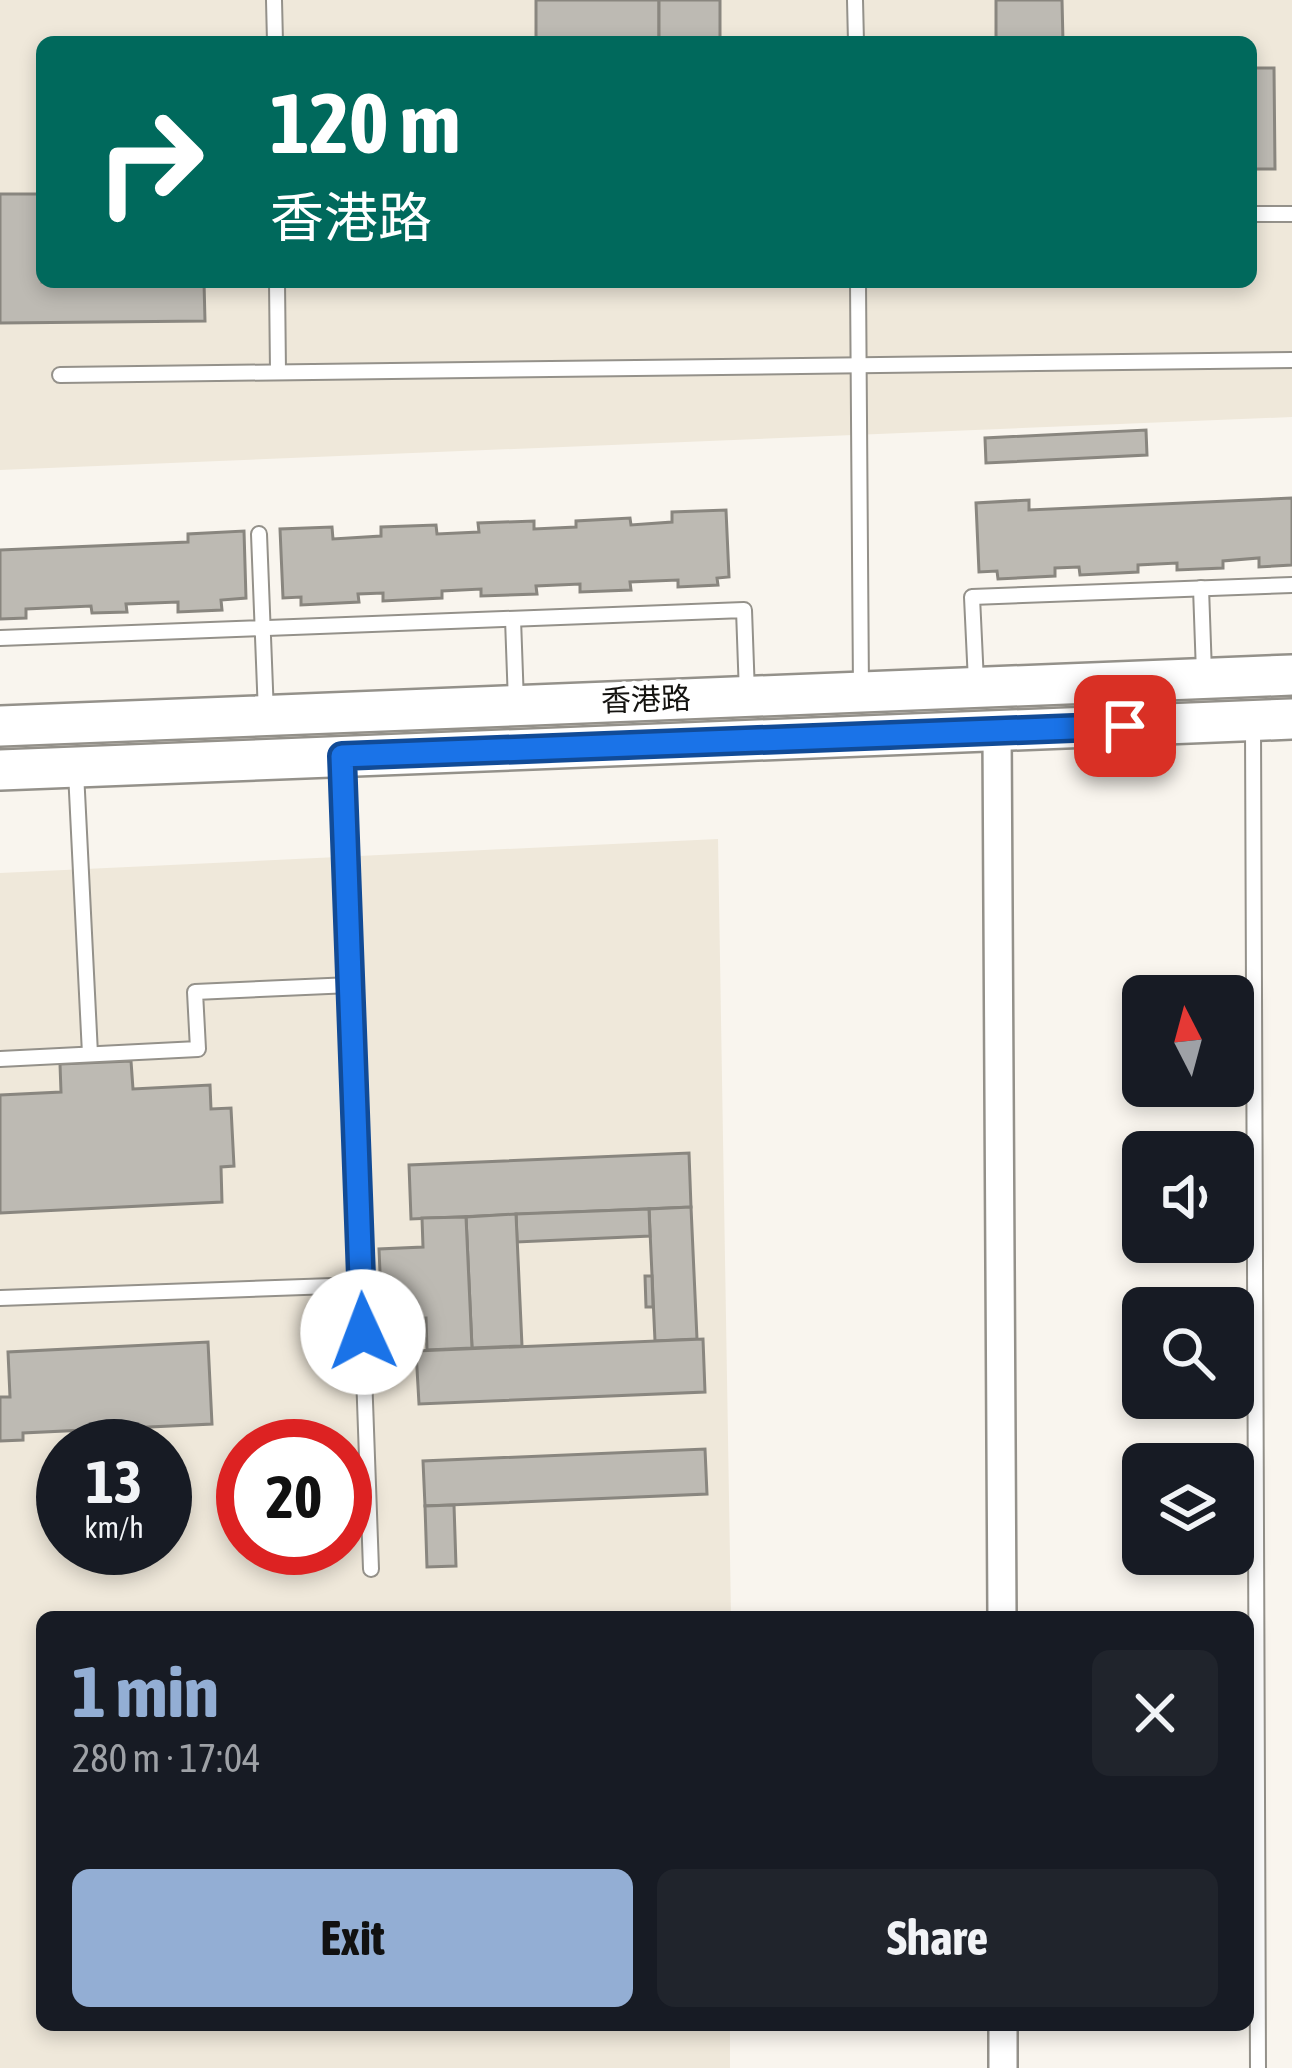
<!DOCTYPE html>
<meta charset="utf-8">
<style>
:root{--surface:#171b24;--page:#20242c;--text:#f1f3f6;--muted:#9ea1a6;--accent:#93aed4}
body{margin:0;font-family:"Asap Condensed","Noto Sans SC",sans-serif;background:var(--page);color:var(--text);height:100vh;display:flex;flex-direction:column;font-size:45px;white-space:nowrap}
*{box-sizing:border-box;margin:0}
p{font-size:39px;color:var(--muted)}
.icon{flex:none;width:66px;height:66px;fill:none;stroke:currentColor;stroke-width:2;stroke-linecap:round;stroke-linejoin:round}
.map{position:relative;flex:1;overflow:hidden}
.drawer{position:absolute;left:36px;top:1611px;width:1218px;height:420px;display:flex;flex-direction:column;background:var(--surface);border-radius:18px;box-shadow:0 6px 18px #0003}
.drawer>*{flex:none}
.guide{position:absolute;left:36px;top:36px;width:1221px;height:252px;border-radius:18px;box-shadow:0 6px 18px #0003;background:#00695c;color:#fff;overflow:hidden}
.needle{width:78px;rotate:354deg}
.fabs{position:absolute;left:1122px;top:975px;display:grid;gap:24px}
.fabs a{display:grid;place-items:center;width:132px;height:132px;border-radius:18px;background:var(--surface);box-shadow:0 6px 18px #0003;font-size:60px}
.speed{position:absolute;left:36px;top:1419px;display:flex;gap:24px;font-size:60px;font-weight:700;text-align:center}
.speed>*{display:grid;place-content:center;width:156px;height:156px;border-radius:50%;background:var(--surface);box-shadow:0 6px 18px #0003;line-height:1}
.speed small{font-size:30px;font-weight:400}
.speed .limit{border:18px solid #d22;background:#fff;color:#111}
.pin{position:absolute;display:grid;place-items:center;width:102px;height:102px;color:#fff;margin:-51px;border-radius:24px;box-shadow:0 6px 18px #0006}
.me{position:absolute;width:132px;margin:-66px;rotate:358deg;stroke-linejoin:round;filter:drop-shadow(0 0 9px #0008)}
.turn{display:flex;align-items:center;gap:42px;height:252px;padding:0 36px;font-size:54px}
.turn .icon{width:156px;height:156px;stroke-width:2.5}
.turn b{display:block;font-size:84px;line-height:102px}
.round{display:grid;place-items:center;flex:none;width:126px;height:126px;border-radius:18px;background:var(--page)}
.head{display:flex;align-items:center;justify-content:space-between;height:204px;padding:0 36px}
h1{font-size:72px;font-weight:700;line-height:90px;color:var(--accent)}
.cta{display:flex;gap:24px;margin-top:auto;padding:24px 36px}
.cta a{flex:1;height:138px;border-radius:18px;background:var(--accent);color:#111;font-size:48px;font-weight:700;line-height:138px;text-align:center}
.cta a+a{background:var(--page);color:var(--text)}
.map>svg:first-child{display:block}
.built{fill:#efe8da;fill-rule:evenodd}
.building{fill:#bdbab3;stroke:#89867f;stroke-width:3}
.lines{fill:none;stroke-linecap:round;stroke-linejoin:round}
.service-casing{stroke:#94918a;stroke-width:18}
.minor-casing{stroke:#94918a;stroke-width:32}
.secondary-casing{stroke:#94918a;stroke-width:44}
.service{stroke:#fff;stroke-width:14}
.minor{stroke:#fff;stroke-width:27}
.secondary{stroke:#fff;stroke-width:39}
.route-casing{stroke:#114b97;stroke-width:30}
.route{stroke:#1a73e8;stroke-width:21}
.labels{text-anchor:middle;stroke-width:9;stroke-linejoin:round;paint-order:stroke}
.street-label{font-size:30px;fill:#141310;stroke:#fff}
</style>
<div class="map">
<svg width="1292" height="2068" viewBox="0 0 1292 2068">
<rect width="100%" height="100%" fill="#f9f5ee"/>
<!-- built -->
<g class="built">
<path d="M 0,0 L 1292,0 L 1292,417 L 0,470 ZM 42,42 L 1251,42 L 1251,282 L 42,282 Z"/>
<path d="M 718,839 L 731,1617 L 42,1617 L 42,2025 L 730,2025 L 730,2068 L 0,2068 L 0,873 ZM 63,1446 L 165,1446 L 165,1548 L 63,1548 ZM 243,1446 L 345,1446 L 345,1548 L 243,1548 Z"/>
</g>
<!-- building -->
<g class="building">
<path d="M 536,0 L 659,0 L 659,41 L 536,42 Z"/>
<rect x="659" y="0" width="61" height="42"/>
<path d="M 996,0 L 1062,0 L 1063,42 L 996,42 Z"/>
<path d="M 1251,68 L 1274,68 L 1275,169 L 1251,169 Z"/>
<path d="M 0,194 L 42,194 L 42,282 L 204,282 L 205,321 L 0,323 Z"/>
<path d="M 1146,430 L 1147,455 L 986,463 L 985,438 Z"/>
<path d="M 1292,498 L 1292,565 L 1259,567 L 1259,558 L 1223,561 L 1223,568 L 1177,570 L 1177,563 L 1138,565 L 1138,572 L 1080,575 L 1079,567 L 1055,568 L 1055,576 L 998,579 L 997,571 L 979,572 L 976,503 L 1029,500 L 1029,510 Z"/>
<path d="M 726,510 L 729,577 L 717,578 L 718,585 L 678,587 L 678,580 L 630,582 L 631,590 L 580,592 L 580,584 L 536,586 L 537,594 L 481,596 L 481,589 L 442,591 L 442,598 L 383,601 L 383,593 L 358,594 L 359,602 L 301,605 L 301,597 L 283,598 L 280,529 L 332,527 L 333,539 L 381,536 L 381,527 L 436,525 L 437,534 L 479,532 L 478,523 L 534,521 L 534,529 L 576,527 L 576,521 L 630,518 L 631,525 L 672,522 L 672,512 Z"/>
<path d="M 244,531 L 246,598 L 221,600 L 222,610 L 178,612 L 178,602 L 126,604 L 127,612 L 92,613 L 91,606 L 26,609 L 26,618 L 0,619 L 0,550 L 188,542 L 188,534 Z"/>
<path d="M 131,1061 L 133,1089 L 210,1085 L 211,1109 L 231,1108 L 234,1166 L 221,1167 L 222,1202 L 0,1213 L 0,1095 L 61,1092 L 60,1064 Z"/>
<path d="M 689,1153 L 691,1207 L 411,1219 L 409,1165 Z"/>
<path d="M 691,1207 L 697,1339 L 655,1341 L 649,1209 Z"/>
<path d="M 649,1209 L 650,1236 L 517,1242 L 516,1214 Z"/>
<path d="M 516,1214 L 522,1346 L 472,1348 L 466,1217 Z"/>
<path d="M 466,1217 L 472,1348 L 427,1350 L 426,1318 L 382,1319 L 379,1249 L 423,1247 L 422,1218 Z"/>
<path d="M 645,1276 L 652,1276 L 653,1307 L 646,1307 Z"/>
<path d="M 703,1339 L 705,1392 L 419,1404 L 416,1351 Z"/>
<path d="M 208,1342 L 212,1424 L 23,1433 L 23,1440 L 0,1441 L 0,1397 L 10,1397 L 8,1352 Z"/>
<path d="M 705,1449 L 707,1494 L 425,1506 L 423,1461 Z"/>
<path d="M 454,1505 L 456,1566 L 427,1567 L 425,1506 Z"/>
</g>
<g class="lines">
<!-- service casing -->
<g class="service-casing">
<g id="service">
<path d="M 274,0 L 275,42"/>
<path d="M 855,0 L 856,42"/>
<path d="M 1251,214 L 1292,214"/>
<path d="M 277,282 L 278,372"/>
<path d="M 858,282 L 861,691"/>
<path d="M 60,375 L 1292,360"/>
<path d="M 259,534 L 266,714"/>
<path d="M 1201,588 L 1204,673"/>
<path d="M 513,619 L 516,703"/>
<path d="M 0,638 L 744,610 L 747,694"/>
<path d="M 976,682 L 972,597 L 1292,585"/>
<path d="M 1253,726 L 1258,2068"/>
<path d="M 342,761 L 371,1569"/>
<path d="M 76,772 L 90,1054"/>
<path d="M 0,1059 L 198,1049 L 195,992 L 351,985"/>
<path d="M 0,1298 L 361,1285"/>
</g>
</g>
<!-- minor casing -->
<g class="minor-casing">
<g id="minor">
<path d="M 997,731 L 1002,1617"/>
<path d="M 1003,2025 L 1003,2068"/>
</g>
</g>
<!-- secondary casing -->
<g class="secondary-casing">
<g id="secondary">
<path d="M 0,726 L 1292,675"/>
<path d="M 0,770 L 1292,719"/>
</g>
</g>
<!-- service -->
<use href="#service" class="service"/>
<!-- minor -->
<use href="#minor" class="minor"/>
<!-- secondary -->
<use href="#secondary" class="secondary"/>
</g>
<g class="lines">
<!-- route casing -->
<g class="route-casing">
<path id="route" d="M 363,1332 L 342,756 L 1125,726"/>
</g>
<!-- route -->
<use href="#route" class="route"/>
</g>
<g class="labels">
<!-- street labels -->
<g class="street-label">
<text transform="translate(646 700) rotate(-2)" y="10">香港路</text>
</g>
</g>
</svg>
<div class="fabs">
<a><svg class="needle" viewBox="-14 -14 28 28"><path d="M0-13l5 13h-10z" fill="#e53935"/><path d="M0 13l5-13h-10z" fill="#9ea1a6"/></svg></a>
<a><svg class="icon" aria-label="sound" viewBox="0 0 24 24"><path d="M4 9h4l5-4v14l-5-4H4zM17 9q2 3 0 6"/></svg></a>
<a><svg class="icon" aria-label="search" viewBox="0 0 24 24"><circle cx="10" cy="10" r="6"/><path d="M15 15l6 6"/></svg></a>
<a><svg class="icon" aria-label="layers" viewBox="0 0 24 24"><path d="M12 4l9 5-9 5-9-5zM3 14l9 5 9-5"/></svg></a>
</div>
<div class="speed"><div>13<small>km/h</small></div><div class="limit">20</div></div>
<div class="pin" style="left:1125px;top:726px;background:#d93025"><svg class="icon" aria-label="arrive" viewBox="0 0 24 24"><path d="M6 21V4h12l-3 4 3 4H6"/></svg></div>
<svg class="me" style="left:363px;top:1332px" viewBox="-20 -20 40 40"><circle r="19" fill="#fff"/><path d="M0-13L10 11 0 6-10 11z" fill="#1a73e8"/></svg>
<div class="guide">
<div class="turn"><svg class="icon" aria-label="right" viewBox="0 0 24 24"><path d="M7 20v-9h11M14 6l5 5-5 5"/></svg><div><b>120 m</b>香港路</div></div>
</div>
<section class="drawer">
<div class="head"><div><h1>1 min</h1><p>280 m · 17:04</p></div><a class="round"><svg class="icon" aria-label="close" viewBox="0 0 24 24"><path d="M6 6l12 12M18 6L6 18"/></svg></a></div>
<div class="cta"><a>Exit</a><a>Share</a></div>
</section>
</div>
